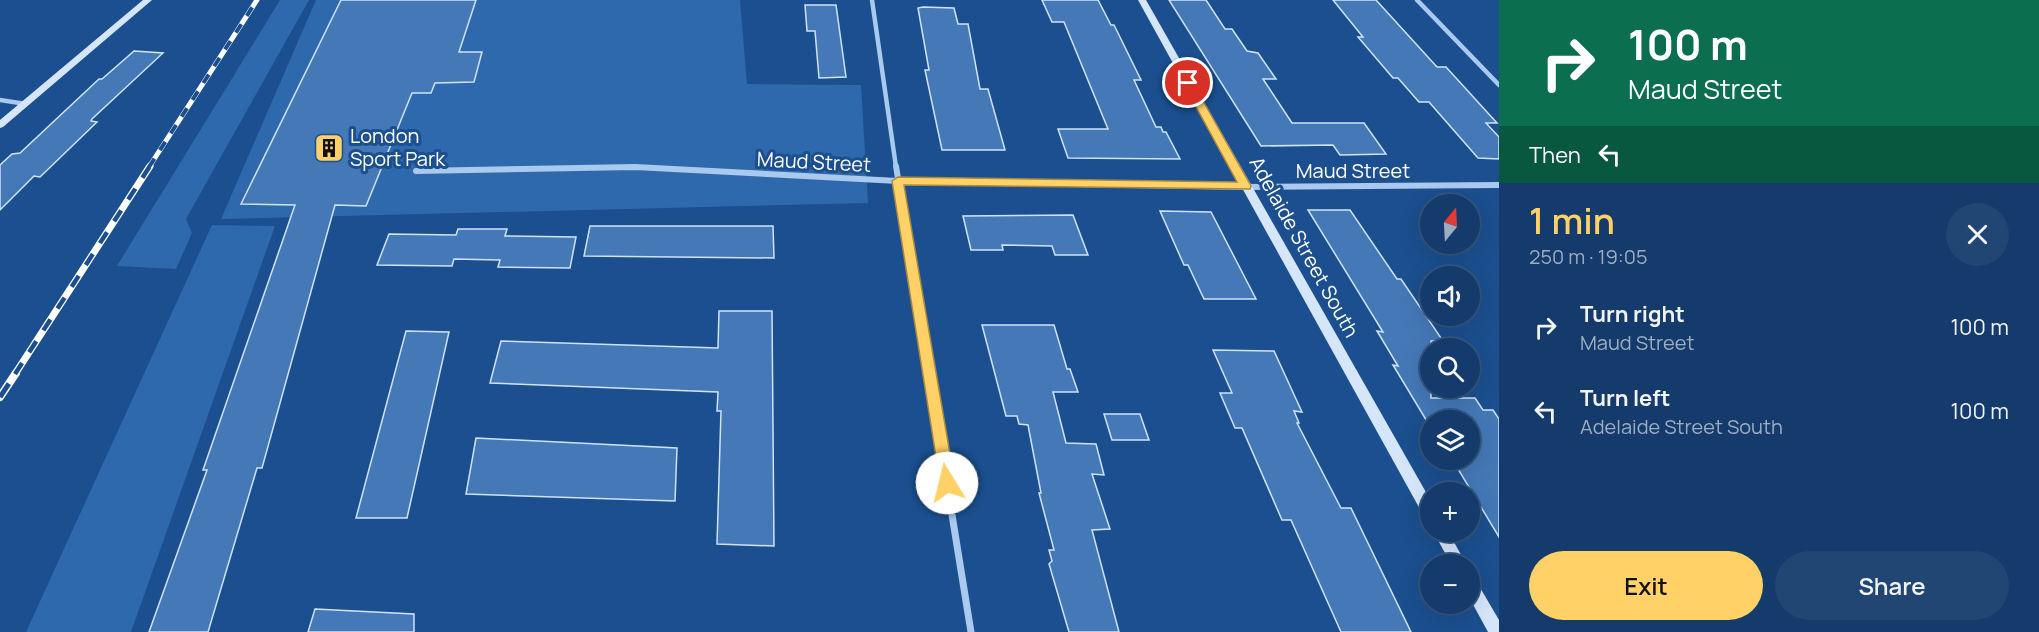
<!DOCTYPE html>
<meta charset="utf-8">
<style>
:root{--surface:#143b6b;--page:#214673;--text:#f1f3f6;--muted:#9dadc1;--line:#33557e;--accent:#ffd166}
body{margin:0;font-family:Manrope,sans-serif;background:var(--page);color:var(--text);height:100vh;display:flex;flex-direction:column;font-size:22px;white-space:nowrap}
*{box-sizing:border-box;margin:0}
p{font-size:20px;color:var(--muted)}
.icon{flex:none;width:33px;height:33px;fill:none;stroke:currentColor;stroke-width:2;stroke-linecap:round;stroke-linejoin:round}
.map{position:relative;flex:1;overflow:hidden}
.side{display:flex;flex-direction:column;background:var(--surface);width:540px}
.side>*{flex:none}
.banner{background:#0b6e4f;color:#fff;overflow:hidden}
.needle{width:39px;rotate:18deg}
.buttons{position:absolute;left:1420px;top:194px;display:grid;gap:12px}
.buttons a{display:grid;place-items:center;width:60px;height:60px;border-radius:50%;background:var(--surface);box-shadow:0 6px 24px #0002,0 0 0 2px var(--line);font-size:30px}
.pin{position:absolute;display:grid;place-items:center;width:51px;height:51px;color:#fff;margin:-26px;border:3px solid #fff;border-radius:50%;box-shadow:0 2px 6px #0007}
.me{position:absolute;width:66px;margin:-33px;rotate:351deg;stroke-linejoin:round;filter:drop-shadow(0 0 4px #0008)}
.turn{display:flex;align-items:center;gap:21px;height:126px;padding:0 30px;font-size:27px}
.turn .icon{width:78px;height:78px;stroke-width:2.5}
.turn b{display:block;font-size:42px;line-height:51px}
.then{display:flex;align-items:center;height:57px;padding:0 30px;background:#0003;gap:12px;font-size:22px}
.round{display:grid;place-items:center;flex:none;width:63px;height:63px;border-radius:32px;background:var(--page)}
.headline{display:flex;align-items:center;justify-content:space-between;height:102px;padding:0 30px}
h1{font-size:36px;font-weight:600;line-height:45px;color:var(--accent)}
.primary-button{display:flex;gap:12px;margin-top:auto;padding:12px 30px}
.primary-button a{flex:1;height:69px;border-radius:36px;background:var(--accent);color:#111;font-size:24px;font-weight:600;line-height:69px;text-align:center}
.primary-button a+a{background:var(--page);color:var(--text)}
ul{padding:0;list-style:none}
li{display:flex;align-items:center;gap:18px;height:84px;padding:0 30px}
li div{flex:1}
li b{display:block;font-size:22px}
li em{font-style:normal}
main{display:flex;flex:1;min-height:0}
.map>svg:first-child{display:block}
.green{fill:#2e69ad}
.building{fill:#4478b7;stroke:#cfe3fa;stroke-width:1.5}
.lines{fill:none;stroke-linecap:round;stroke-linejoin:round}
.street-far2{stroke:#a9c9ee;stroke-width:4.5}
.street-far1{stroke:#a9c9ee;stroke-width:6}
.street{stroke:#a9c9ee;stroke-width:7}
.secondary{fill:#d6e6fa;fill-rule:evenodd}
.rail-far2-casing{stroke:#fff;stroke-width:5}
.rail-far1-casing{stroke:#fff;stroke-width:7}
.rail-casing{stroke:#fff;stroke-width:8}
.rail-far2{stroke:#1b4f8f;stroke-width:4;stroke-dasharray:10;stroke-linecap:butt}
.rail-far1{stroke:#1b4f8f;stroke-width:4.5;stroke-dasharray:13;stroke-linecap:butt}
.rail{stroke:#1b4f8f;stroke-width:5;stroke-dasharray:16;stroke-linecap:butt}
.route{fill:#ffd166;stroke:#a68842;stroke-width:1.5}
.labels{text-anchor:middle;stroke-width:6;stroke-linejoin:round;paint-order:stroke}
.poi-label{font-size:20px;fill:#fff;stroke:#1b4f8f;text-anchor:start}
.street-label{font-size:20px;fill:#fff;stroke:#1b4f8f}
</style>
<main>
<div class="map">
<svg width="1499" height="632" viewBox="0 0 1499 632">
<rect width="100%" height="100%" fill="#1b4f8f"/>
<!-- green -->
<g class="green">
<path d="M 280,0 L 309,0 L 186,219 L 192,233 L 176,269 L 117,266 Z"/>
<path d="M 316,0 L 740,0 L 747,84 L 861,85 L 868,203 L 221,219 Z"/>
<path d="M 212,225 L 275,226 L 131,632 L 26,632 Z"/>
</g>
<!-- building -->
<g class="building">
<path d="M 341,0 L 476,0 L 459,52 L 482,52 L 474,82 L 435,83 L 431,93 L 412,93 L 366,206 L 335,205 L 262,468 L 257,468 L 208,632 L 149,632 L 207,470 L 203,470 L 295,205 L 241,204 Z"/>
<path d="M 1042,0 L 1098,0 L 1111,25 L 1114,25 L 1141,80 L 1134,80 L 1156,127 L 1161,127 L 1163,132 L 1166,132 L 1180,159 L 1068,158 L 1058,129 L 1108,129 L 1064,22 L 1052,22 Z"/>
<path d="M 1169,0 L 1206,0 L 1225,29 L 1232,29 L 1247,51 L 1258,53 L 1276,79 L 1263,79 L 1292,123 L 1364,123 L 1386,154 L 1340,155 L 1333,145 L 1261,146 Z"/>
<path d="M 1333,0 L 1376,0 L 1437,67 L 1446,67 L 1497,123 L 1486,123 L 1499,137 L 1499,159 L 1478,158 L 1429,102 L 1419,102 L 1398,78 L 1393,78 L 1358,37 L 1363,37 Z"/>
<path d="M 805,5 L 836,5 L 846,77 L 819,78 L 815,31 L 807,31 Z"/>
<path d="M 923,7 L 954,8 L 958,24 L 968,24 L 980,89 L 988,89 L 1005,150 L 942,150 L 925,70 L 929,70 L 918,8 Z"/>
<path d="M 134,51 L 163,53 L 92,119 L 91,121 L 97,122 L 40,177 L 34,176 L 0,210 L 0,165 L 12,154 L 20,153 L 99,79 L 102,79 Z"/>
<path d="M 1308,210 L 1350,210 L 1397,279 L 1401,279 L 1443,341 L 1431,341 L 1431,398 L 1475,398 L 1483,410 L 1493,410 L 1499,419 L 1499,537 L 1452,459 L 1470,459 L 1470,420 L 1431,420 L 1431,428 L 1393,365 L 1398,366 L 1377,331 L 1383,332 Z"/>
<path d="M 1160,211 L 1211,212 L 1256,299 L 1204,299 L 1188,265 L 1184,265 Z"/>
<path d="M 1073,215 L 1088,255 L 1055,255 L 1052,246 L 1002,245 L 1003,250 L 971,250 L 963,216 Z"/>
<path d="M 590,226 L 773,226 L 774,258 L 584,256 Z"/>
<path d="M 458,229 L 507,229 L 505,236 L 576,237 L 570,268 L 498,267 L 500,260 L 454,259 L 452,266 L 377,265 L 389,234 L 456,235 Z"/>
<path d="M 719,311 L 772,311 L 774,546 L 717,544 L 721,411 L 717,411 L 718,392 L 490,383 L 501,341 L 718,348 Z"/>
<path d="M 982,325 L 1054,325 L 1067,369 L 1070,369 L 1078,392 L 1053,392 L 1066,443 L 1096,444 L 1104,475 L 1092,474 L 1110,529 L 1092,530 L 1119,632 L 1069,632 L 1049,564 L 1052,561 L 1049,550 L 1054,550 L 1039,493 L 1041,493 L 1028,425 L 1019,424 L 1017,416 L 1006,416 Z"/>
<path d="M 406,331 L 449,332 L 407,518 L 356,518 Z"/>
<path d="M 1213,350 L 1274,351 L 1302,412 L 1294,411 L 1299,423 L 1297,423 L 1341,508 L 1351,508 L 1411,632 L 1341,632 L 1291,520 L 1282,520 L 1242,428 L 1235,428 L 1220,393 L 1232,393 Z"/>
<path d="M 1104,414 L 1140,414 L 1149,440 L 1112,440 Z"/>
<path d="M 476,438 L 677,448 L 675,501 L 466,494 Z"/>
<path d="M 315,609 L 414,614 L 414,632 L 308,632 Z"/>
</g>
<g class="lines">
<!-- street-far2 -->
<g class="street-far2">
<path d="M 872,0 L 896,167"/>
<path d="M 1417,0 L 1499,85"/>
<path d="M 0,100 L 26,104"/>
<path d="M 627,167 L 638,167"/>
</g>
<!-- street-far1 -->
<g class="street-far1">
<path d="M 896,166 L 929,374"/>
<path d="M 416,171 L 635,167 L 898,181 L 1246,187 L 1499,185"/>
</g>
<!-- street -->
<path class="street" d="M 929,373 L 971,632"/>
<!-- secondary -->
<g class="secondary">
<path d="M 143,0 L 152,0 L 3,127 L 0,128 L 0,120 Z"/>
<path d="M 1138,0 L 1146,0 L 1431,501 L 1431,522 L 1426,520 Z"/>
<path d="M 1433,531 L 1448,531 L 1466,564 L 1451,564 Z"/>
<path d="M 1470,577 L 1475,579 L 1499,620 L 1499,632 L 1488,632 L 1470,599 Z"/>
</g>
<!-- rail-far2 casing -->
<g class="rail-far2-casing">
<path id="rail-far2" d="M 149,167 L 257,0"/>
</g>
<!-- rail-far1 casing -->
<g class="rail-far1-casing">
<path id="rail-far1" d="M 15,374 L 150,166"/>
</g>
<!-- rail casing -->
<g class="rail-casing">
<path id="rail" d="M 0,397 L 16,373"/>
</g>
<!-- rail-far2 -->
<use href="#rail-far2" class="rail-far2"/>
<!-- rail-far1 -->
<use href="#rail-far1" class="rail-far1"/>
<!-- rail -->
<use href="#rail" class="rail"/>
</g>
<!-- route -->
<path class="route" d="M 1188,80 L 1193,83 L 1251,186 L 1250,189 L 904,185 L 955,483 L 953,488 L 947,490 L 941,488 L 892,181 L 898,177 L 1237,182 L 1183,83 Z"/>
<!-- icons -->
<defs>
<g id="building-square" transform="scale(1.5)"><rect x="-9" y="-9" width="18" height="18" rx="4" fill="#ffd166" stroke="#1b4f8f"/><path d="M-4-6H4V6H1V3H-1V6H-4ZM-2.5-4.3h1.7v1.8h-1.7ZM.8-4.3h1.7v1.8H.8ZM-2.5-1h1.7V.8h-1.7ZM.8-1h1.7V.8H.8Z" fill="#111"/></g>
</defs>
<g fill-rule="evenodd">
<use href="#building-square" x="329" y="148"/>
</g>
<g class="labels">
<!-- poi labels -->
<g class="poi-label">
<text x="350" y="143">London<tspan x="350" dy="23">Sport Park</tspan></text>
</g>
<!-- street labels -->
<g class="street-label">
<text transform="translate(814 162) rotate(3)" y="7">Maud Street</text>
<text x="1353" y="178">Maud Street</text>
<text transform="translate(1304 247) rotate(61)" y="7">Adelaide Street South</text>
</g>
</g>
</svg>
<div class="buttons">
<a><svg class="needle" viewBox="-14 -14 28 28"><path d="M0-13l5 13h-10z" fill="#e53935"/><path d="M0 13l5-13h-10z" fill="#9dadc1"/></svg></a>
<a><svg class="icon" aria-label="sound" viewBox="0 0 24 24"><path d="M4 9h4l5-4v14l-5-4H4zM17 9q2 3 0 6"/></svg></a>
<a><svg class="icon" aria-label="search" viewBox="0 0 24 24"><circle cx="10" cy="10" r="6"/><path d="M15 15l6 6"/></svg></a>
<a><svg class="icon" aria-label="layers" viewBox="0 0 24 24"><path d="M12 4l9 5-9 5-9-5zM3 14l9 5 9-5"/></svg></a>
<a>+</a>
<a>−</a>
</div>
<div class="pin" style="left:1188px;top:83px;background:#d93025"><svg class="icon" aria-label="arrive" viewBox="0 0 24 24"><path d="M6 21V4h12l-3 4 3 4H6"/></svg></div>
<svg class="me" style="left:947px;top:483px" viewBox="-20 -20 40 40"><circle r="19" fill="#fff"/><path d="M0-13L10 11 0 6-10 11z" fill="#ffd166"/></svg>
</div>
<section class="side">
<div class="banner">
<div class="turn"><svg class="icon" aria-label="right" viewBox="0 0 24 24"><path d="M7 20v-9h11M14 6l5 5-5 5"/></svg><div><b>100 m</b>Maud Street</div></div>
<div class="then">Then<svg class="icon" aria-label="left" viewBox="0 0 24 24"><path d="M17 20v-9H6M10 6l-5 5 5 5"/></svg></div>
</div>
<div class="headline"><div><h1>1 min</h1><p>250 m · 19:05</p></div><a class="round"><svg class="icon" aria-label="close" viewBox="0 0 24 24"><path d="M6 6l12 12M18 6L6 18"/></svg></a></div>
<ul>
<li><svg class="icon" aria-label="right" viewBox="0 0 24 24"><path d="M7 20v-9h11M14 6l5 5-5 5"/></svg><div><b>Turn right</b><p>Maud Street</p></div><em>100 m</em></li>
<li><svg class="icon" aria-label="left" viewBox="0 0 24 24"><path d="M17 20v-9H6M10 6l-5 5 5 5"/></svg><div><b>Turn left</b><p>Adelaide Street South</p></div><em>100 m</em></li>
</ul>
<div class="primary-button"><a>Exit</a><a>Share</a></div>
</section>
</main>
